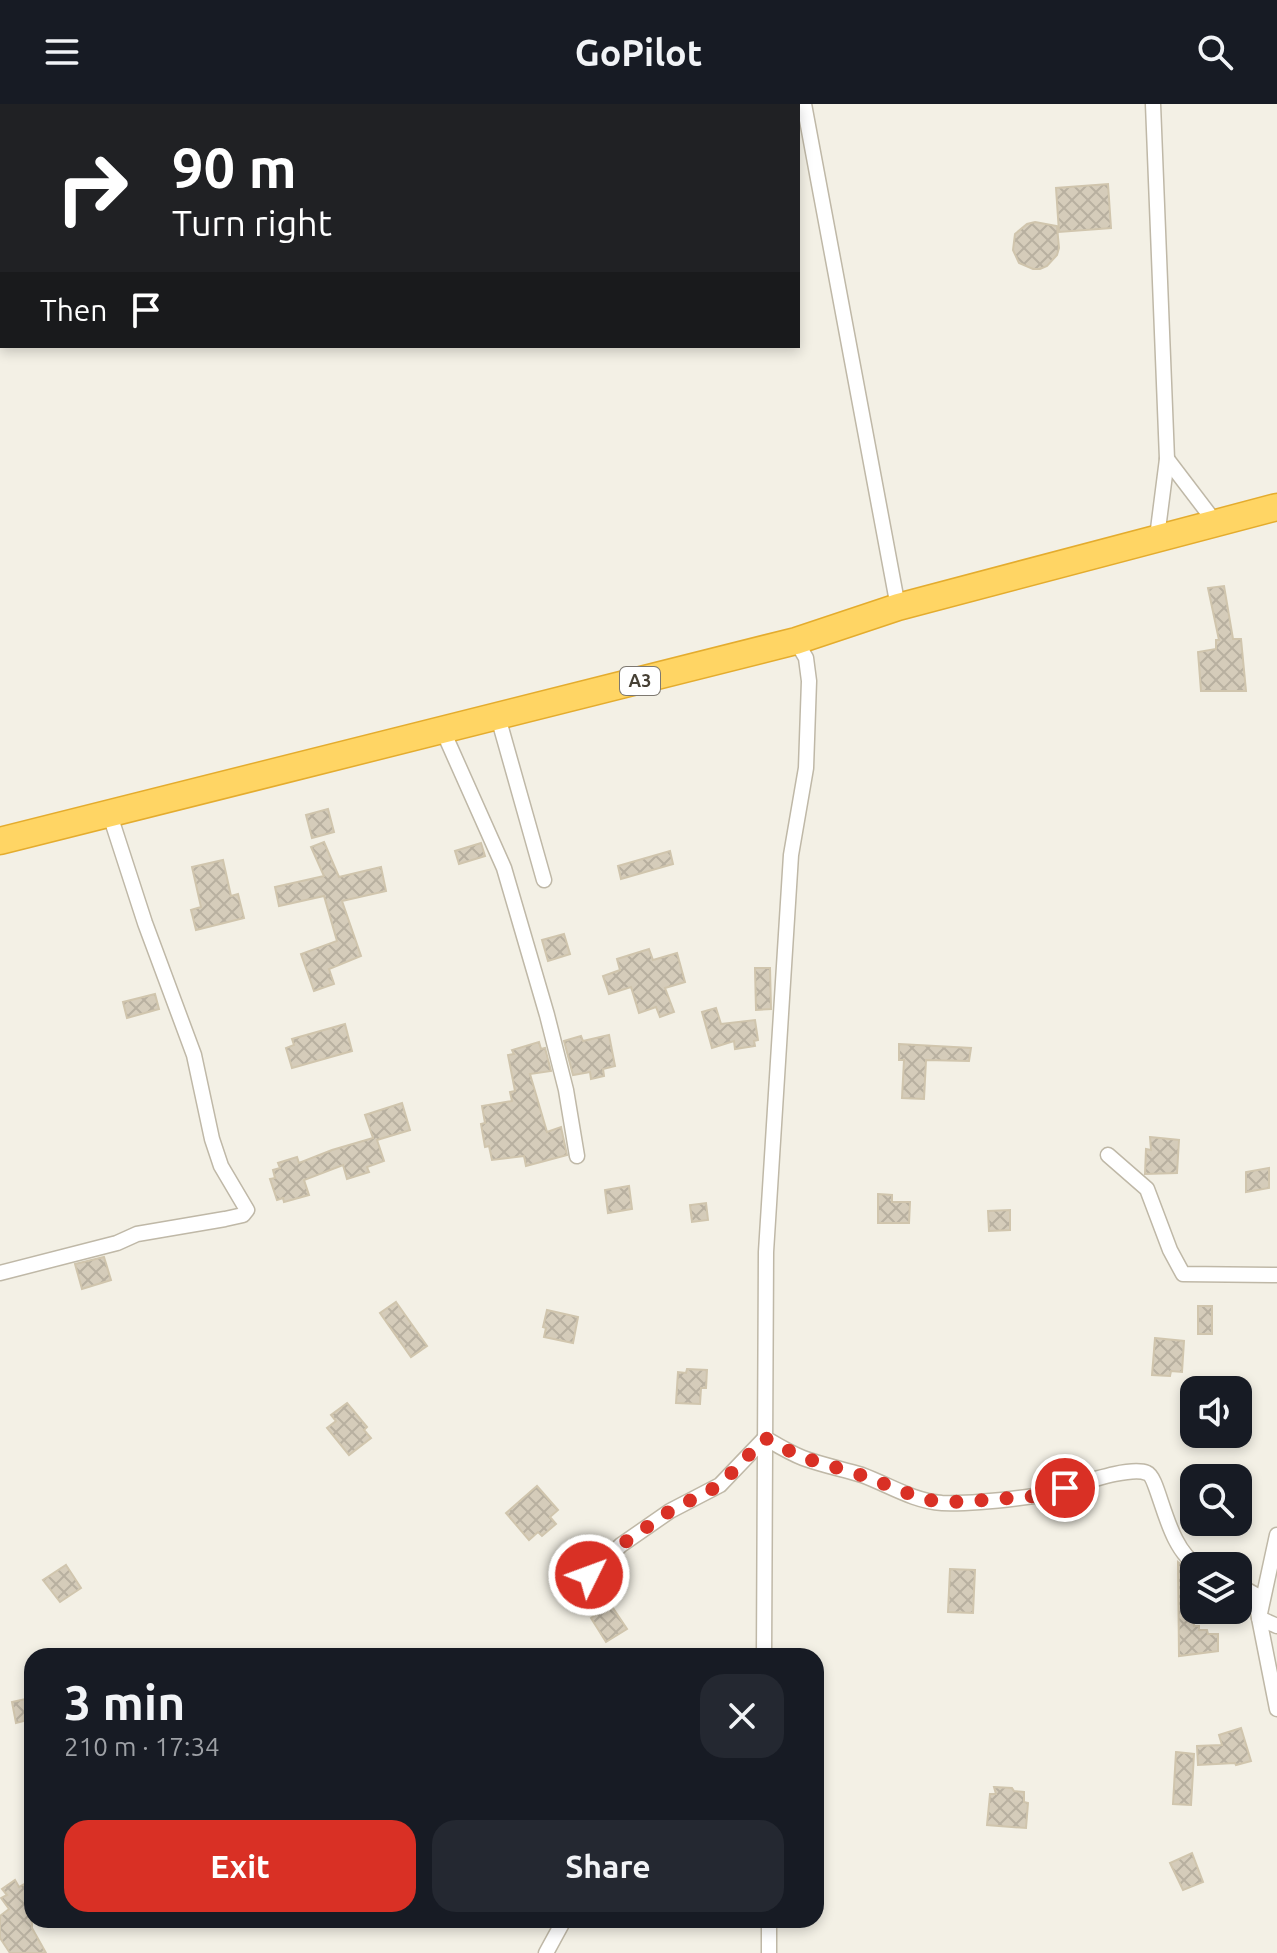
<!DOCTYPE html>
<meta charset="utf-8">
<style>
:root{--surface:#171b24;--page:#242831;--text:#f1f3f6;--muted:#9ea1a6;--accent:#d93025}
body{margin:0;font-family:Ubuntu,sans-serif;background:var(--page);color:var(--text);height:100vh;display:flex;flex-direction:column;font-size:30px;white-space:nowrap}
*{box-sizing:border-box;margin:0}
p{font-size:26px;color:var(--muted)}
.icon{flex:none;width:44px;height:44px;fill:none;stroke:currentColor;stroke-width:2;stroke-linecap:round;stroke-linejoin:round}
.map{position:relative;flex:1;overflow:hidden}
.details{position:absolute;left:24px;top:1544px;width:800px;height:280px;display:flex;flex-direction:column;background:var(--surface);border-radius:24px;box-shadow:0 4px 12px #0003}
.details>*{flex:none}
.top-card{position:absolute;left:0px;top:0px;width:800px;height:244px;box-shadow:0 4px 12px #0003;background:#202124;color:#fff;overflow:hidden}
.controls{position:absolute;left:1180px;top:1272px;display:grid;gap:16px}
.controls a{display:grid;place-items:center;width:72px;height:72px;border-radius:16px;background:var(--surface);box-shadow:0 4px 12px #0003;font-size:40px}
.pin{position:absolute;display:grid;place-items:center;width:68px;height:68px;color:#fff;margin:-34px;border:4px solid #fff;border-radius:50%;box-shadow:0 2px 8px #0007}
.me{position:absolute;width:88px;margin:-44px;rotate:48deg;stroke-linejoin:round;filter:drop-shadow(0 0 6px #0008)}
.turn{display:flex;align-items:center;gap:28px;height:168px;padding:0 40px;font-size:36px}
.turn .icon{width:104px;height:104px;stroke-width:2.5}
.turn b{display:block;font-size:56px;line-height:68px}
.then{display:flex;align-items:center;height:76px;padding:0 40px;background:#0003;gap:16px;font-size:30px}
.round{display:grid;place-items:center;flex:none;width:84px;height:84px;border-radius:24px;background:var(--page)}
.summary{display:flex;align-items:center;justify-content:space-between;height:136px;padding:0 40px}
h1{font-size:48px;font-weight:600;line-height:60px}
.primary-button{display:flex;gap:16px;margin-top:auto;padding:16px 40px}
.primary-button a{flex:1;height:92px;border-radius:24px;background:var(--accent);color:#fff;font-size:32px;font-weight:600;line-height:92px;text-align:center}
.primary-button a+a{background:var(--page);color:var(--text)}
header{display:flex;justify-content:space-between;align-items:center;height:104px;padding:0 40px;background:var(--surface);font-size:36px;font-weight:600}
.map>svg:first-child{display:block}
.building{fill:url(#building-cross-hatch);stroke:#d0c5ad;stroke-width:2}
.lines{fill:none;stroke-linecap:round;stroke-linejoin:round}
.street-casing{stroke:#bfb8a7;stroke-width:17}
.highway-casing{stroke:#e4ac2e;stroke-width:29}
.street{stroke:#fff;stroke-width:14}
.highway{stroke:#ffd564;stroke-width:26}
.route{stroke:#d93025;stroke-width:14;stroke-dasharray:0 25.2}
.labels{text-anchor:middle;stroke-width:6;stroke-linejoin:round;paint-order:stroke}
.shield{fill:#fff;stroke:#7e7971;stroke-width:2}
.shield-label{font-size:18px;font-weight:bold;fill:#464034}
</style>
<header><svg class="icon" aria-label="menu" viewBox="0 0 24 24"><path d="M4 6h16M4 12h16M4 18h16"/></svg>GoPilot<svg class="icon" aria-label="search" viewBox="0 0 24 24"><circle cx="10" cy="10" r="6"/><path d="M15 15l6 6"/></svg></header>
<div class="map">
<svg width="1277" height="1849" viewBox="0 0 1277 1849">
<defs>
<pattern id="building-cross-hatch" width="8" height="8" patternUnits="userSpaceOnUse" patternTransform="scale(2)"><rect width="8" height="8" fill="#d5ccba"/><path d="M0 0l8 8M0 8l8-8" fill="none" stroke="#b8b0a0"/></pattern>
</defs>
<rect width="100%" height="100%" fill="#f3f0e5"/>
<!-- building -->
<g class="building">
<path d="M 1108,80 L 1111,124 L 1059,128 L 1056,84 Z"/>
<path d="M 1035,118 L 1057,122 L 1059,144 L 1057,151 L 1047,162 L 1040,165 L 1033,165 L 1019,159 L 1013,146 L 1015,130 L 1027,120 Z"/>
<path d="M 1224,482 L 1233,535 L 1241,535 L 1246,587 L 1201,587 L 1198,548 L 1216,545 L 1216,536 L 1219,536 L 1208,484 Z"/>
<path d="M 328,705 L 334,728 L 312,734 L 306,711 Z"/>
<path d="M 324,738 L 339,773 L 381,763 L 386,787 L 342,797 L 361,852 L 329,865 L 334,880 L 314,887 L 301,850 L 337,837 L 324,792 L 279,802 L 275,783 L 324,772 L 311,743 Z"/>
<path d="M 481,739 L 485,752 L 459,760 L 455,747 Z"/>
<path d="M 670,747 L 673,760 L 621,775 L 618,762 Z"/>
<path d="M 223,756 L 231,792 L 238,790 L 244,814 L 196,826 L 191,806 L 201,803 L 192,763 Z"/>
<path d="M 564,830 L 570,850 L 548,857 L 542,836 Z"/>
<path d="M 649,845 L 653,856 L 677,849 L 685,878 L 665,884 L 674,908 L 660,913 L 656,903 L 639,909 L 631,883 L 609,890 L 603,872 L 620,866 L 617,855 Z"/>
<path d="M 755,864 L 770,864 L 771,905 L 756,906 Z"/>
<path d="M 155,890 L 159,905 L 127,914 L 123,898 Z"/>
<path d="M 716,904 L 721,920 L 755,916 L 758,936 L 754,937 L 755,942 L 735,945 L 734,937 L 712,944 L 702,908 Z"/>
<path d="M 345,920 L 352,947 L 292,964 L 286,944 L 294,941 L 292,935 Z"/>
<path d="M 609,931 L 615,962 L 603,965 L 604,972 L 591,975 L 590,968 L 573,971 L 564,937 L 581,932 L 583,937 Z"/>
<path d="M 539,938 L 541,945 L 545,944 L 551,967 L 530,970 L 547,1028 L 561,1023 L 567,1051 L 526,1062 L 524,1052 L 492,1056 L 489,1042 L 485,1043 L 481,1020 L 485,1019 L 482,1002 L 512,997 L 510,988 L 515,987 L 508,951 L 514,950 L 512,946 Z"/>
<path d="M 899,940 L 971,944 L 969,957 L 926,956 L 924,995 L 902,994 L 904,956 L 899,956 Z"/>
<path d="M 402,999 L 410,1026 L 377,1036 L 384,1057 L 367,1063 L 369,1068 L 347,1075 L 343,1061 L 304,1076 L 309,1091 L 284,1098 L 283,1094 L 277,1096 L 270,1075 L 275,1074 L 273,1066 L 280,1064 L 278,1059 L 297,1053 L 299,1059 L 332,1046 L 373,1034 L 365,1011 Z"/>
<path d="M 1150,1033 L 1179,1036 L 1177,1069 L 1145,1070 L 1146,1045 L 1151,1046 Z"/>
<path d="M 1269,1064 L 1269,1084 L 1246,1088 L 1246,1068 Z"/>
<path d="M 629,1082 L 632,1105 L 608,1109 L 605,1086 Z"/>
<path d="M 878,1090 L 892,1091 L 892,1098 L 910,1098 L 909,1119 L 878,1119 Z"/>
<path d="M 706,1099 L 708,1116 L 692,1118 L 690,1101 Z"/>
<path d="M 1010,1106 L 1010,1126 L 989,1127 L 988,1107 Z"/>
<path d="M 104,1153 L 111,1176 L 82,1185 L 75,1160 Z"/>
<path d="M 396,1198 L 427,1242 L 411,1253 L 380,1209 Z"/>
<rect x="1198" y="1202" width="14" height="28"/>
<path d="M 547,1206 L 578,1213 L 573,1239 L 544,1233 L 546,1224 L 543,1223 Z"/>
<path d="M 1155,1234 L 1184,1237 L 1182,1268 L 1171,1267 L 1170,1272 L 1152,1271 Z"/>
<path d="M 687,1265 L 707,1266 L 706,1284 L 701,1284 L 700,1300 L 676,1299 L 678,1268 L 686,1269 Z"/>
<path d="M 347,1299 L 367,1323 L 364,1326 L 371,1334 L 349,1351 L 327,1324 L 336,1317 L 331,1311 Z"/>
<path d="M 537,1382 L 558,1406 L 550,1413 L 556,1420 L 542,1432 L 538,1428 L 529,1436 L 506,1409 Z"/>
<path d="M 1178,1458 L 1188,1466 L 1191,1480 L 1194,1479 L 1194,1522 L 1199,1522 L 1199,1526 L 1207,1526 L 1208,1530 L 1218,1530 L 1218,1547 L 1179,1552 Z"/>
<path d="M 66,1461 L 81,1484 L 60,1498 L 43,1476 Z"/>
<path d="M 565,1461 L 574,1471 L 562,1481 L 554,1470 Z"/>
<path d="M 950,1465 L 975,1466 L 973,1509 L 948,1508 Z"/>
<path d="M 611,1501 L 627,1525 L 606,1538 L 591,1514 Z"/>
<path d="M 26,1595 L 31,1615 L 16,1619 L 12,1598 Z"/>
<path d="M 1241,1624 L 1251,1657 L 1236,1661 L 1235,1659 L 1198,1661 L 1197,1642 L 1222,1641 L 1219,1631 Z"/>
<path d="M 1176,1648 L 1194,1650 L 1191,1701 L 1173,1700 Z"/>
<path d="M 994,1683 L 1012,1684 L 1014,1687 L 1024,1688 L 1024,1698 L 1028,1699 L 1026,1724 L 987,1721 L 990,1690 L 996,1690 Z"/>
<path d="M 1192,1749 L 1203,1778 L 1183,1786 L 1170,1759 Z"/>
<path d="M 15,1776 L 19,1783 L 26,1779 L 32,1787 L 32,1824 L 46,1849 L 10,1849 L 0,1834 L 0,1812 L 9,1805 L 1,1794 L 7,1791 L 2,1785 Z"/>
</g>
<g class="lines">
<!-- street casing -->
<g class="street-casing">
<g id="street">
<path d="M 804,0 L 898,503"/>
<path d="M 1153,0 L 1167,355 L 1157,433"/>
<path d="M 1167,355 L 1215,418"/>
<path d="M 498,613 L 544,776"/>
<path d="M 443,627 L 504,764 L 547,911 L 566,986 L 577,1052"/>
<path d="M 1108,1051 L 1147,1085 L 1170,1146 L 1183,1170 L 1277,1171"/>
<path d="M 0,1169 L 117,1139 L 137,1130 L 225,1115 L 243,1111 L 247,1106 L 221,1062 L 212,1035 L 194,951 L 145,819 L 109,708"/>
<path d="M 1277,1431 L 1259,1514 L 1277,1605"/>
<path d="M 589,1471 L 621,1441 L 670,1407 L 720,1381 L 765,1334 C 777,1341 790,1349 803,1354 C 822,1361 842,1365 862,1371 C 889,1381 913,1397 942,1399 C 972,1400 1005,1396 1034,1392 C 1060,1388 1127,1360 1147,1369 C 1160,1374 1166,1446 1199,1462"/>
<path d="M 1238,1481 L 1256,1491 L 1259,1514 L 1277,1522"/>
<path d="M 764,1552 L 766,1148 L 791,751 L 806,664 L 809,577 L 806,554 L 796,537"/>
<path d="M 769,1816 L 769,1849"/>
<path d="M 546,1849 L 564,1816"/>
</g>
</g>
<!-- highway casing -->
<g class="highway-casing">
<path id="highway" d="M 0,737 L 796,537 L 898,503 L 1277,403"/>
</g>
<!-- street -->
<use href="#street" class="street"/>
<!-- highway -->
<use href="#highway" class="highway"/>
</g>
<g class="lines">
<!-- route -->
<path class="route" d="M 589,1471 L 621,1441 L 670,1407 L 720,1381 L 765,1334 L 801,1353 L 864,1372 L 925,1396 L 961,1398 L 1036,1392 L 1065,1384"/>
</g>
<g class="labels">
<!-- shield labels -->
<rect class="shield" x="620" y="563" width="40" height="28" rx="6"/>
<g class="shield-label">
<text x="640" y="583">A3</text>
</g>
</g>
</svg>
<div class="controls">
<a><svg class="icon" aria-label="sound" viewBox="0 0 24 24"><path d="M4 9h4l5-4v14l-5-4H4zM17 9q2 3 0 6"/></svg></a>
<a><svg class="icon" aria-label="search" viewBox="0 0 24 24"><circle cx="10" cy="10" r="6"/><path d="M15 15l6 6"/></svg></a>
<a><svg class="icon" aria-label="layers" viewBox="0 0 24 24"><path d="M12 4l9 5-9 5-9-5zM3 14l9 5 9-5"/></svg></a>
</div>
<div class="pin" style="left:1065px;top:1384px;background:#d93025"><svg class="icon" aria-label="arrive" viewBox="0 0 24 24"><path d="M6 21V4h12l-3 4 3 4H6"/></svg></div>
<svg class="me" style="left:589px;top:1471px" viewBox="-20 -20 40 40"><circle r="17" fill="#d93025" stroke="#fff" stroke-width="3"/><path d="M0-11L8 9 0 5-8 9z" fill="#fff"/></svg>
<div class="top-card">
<div class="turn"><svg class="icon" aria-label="right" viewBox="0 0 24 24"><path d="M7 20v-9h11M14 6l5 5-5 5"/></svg><div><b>90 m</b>Turn right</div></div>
<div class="then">Then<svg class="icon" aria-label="arrive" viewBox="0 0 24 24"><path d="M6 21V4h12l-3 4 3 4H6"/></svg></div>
</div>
<section class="details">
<div class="summary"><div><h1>3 min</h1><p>210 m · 17:34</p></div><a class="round"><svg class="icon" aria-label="close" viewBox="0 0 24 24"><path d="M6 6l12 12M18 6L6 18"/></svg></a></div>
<div class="primary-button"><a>Exit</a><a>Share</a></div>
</section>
</div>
